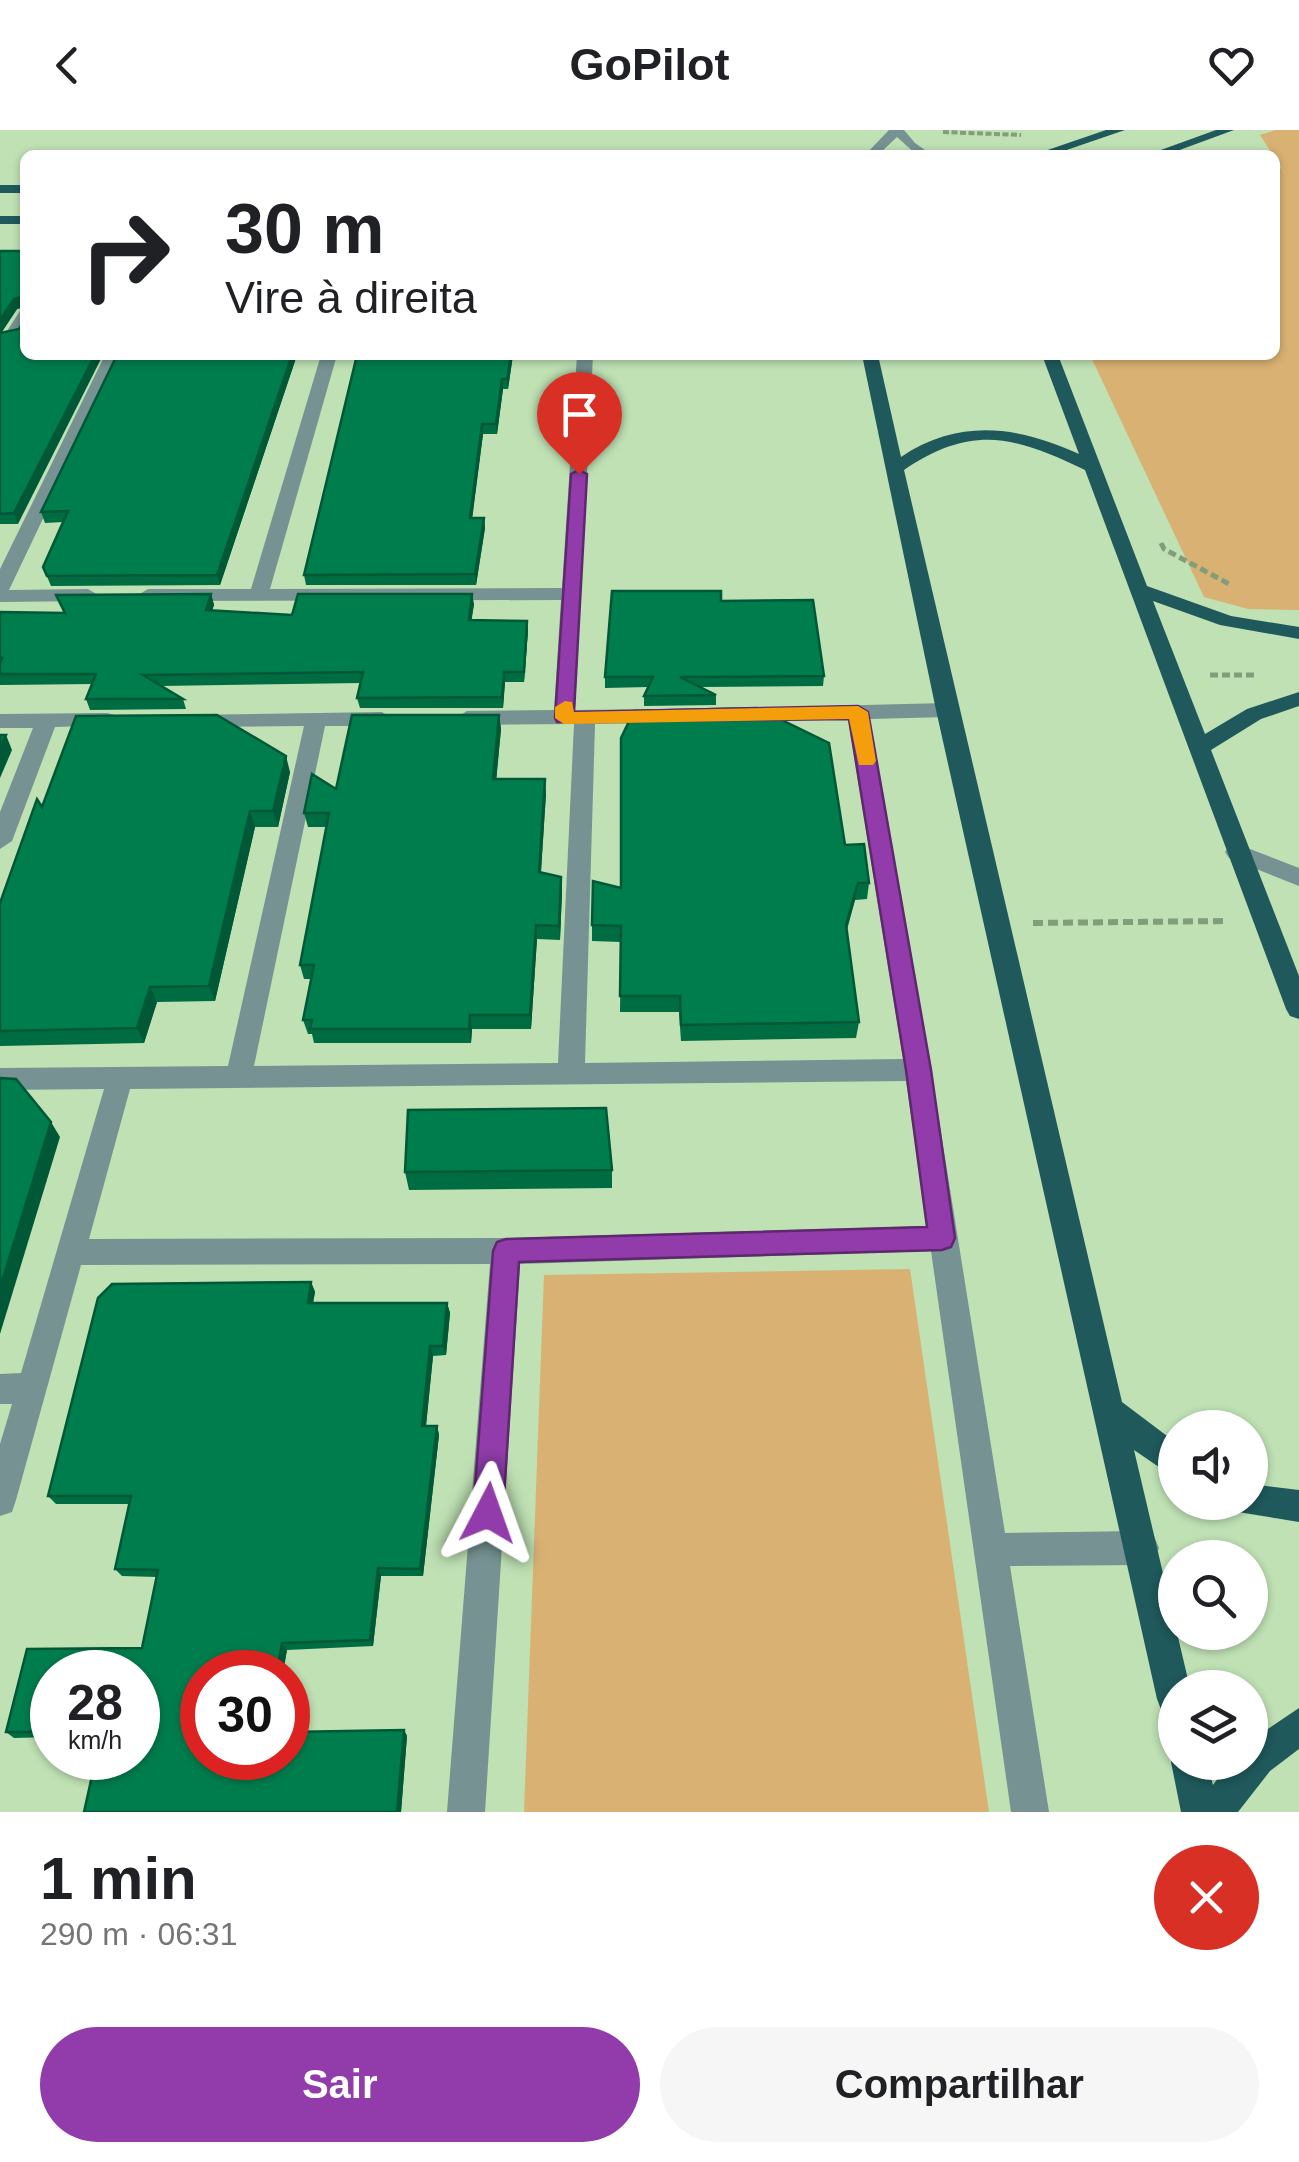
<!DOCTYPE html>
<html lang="pt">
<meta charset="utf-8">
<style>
:root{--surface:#fff;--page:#f6f6f6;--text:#202124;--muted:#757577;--accent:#913caa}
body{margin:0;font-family:Arial,sans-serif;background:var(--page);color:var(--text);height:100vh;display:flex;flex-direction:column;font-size:38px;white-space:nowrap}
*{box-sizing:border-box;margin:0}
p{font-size:32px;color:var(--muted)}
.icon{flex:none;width:55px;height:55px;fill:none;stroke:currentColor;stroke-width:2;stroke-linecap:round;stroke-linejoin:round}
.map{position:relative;height:1682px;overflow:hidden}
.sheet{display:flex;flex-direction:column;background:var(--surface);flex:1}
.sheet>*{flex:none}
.guide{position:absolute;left:20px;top:20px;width:1260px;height:210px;border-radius:15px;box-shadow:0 2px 8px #0004;background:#fff;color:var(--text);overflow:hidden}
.buttons{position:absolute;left:1158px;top:1280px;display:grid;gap:20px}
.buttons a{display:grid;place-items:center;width:110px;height:110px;border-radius:50%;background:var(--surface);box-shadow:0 2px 8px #0004;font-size:50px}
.speed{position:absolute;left:30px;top:1520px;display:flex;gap:20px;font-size:50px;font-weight:700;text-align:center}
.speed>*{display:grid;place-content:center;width:130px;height:130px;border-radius:50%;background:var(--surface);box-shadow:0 2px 8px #0004;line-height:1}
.speed small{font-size:25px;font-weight:400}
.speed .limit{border:15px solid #d22;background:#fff;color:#111}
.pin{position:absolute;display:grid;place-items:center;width:85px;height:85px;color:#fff;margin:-102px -42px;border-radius:50% 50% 50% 0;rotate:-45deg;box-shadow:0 0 10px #0007}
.pin .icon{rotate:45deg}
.me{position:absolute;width:110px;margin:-55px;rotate:4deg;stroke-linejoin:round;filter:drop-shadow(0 0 8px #0008)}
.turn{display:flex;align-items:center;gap:35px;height:210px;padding:0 40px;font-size:45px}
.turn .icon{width:130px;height:130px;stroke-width:2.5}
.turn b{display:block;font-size:70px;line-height:85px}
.round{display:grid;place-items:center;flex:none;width:105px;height:105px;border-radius:52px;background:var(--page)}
.headline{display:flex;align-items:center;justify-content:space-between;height:170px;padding:0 40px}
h1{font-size:60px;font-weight:600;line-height:75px}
.action{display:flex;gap:20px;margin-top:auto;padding:20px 40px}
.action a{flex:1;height:115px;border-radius:60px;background:var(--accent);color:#fff;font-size:40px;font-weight:600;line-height:115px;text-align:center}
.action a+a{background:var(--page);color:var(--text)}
header{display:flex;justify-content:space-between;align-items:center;height:130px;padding:0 40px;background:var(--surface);font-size:45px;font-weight:600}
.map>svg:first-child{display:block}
.green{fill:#d9b172}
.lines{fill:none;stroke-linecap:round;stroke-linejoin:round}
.path-far2{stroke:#829d7a;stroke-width:4;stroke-dasharray:6 2.5;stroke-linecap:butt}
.path-far1{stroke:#829d7a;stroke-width:5;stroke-dasharray:8 4;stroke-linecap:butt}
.path{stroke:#829d7a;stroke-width:6;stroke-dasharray:10 5;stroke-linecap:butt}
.minor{fill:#769292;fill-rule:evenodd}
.major{fill:#1f595b;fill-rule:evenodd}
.wall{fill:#006c42}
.shaded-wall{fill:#005836}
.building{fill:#007d4d;stroke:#005836;stroke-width:2.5}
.route{fill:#913caa;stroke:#5e276e;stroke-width:2.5}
.slow{fill:#f59e0b}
</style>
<header><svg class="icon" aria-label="back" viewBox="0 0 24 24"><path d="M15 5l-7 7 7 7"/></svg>GoPilot<svg class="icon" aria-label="heart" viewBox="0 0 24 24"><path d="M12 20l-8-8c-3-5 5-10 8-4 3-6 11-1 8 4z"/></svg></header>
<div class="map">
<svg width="1299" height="1682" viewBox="0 0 1299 1682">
<rect width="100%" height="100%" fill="#bfe1b4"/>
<!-- green -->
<g class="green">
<path d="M 1276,0 L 1299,0 L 1299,480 L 1248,479 L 1204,467 L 1090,225 L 1275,225 L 1275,31 L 1285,43 L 1260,5 Z"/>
<path d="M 910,1139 L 989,1682 L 524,1682 L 544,1145 Z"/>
</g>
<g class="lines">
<!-- path-far2 -->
<path class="path-far2" d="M 943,2 L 1021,5"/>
<!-- path-far1 -->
<g class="path-far1">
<path d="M 1161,413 L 1164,419 L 1231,455"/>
<path d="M 1210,545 L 1258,545"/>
</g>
<!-- path -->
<path class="path" d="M 1033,793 L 1226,791"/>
<!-- minor -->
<g class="minor">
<path d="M 889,0 L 904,0 L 915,13 L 932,25 L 917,25 L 897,7 L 878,25 L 865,25 Z"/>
<path d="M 25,179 L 25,197 L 19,207 L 5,210 L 3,207 L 20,181 Z"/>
<path d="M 105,225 L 121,225 L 9,460 L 88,459 L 98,465 L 88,471 L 0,472 L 0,439 Z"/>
<path d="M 321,225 L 337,225 L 270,459 L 562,458 L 577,225 L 593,225 L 575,580 L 662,579 L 673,586 L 662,593 L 595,594 L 585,933 L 903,929 L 848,589 L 737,592 L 726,585 L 737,578 L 947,573 L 958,580 L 947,587 L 870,589 L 931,940 L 1005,1403 L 1142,1401 L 1154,1406 L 1159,1418 L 1154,1430 L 1142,1435 L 1010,1436 L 1049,1682 L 1011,1682 L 931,1121 L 520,1134 L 485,1682 L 447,1682 L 490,1134 L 81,1135 L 16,1370 L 12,1382 L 0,1386 L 0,1314 L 12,1274 L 0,1274 L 0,1244 L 21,1243 L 104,959 L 0,960 L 0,938 L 228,936 L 304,596 L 192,597 L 181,590 L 184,585 L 382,582 L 393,589 L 382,596 L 325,596 L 254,936 L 558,933 L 574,594 L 467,595 L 456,588 L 467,581 L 554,580 L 561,470 L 148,471 L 138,465 L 148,459 L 251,459 ZM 906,951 L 927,1096 L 506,1108 L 89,1109 L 130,959 Z"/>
<path d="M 107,583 L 115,585 L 118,590 L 115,595 L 55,597 L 12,711 L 0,719 L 0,682 L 33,598 L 0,598 L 0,584 Z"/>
<path d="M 1237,714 L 1299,738 L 1299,756 L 1229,728 L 1225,722 L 1229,716 Z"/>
</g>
<!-- major -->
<g class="major">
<path d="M 1106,0 L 1125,0 L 1052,25 L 1033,25 Z"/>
<path d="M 1216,0 L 1234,0 L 1166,25 L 1147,25 Z"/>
<rect x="0" y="55" width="25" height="8"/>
<rect x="0" y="86" width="25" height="8"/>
<path d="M 862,225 L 878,225 L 901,327 C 959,288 1018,296 1079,324 L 1042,225 L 1058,225 L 1147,456 L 1231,486 L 1299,497 L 1299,509 L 1220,495 L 1153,471 L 1205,604 L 1247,579 L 1299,562 L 1299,576 L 1261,589 L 1211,620 L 1299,846 L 1299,889 L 1290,886 L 1286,879 L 1085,340 C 1015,306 972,294 904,340 L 1122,1272 L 1175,1312 L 1175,1348 L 1134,1320 L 1190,1558 L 1175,1558 L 1175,1587 L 1162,1582 L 1157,1569 L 936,580 Z"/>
<path d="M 1250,1354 L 1299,1360 L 1299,1392 L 1238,1382 L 1235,1372 L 1250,1372 Z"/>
<path d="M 1299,1578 L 1299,1619 L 1270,1641 L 1238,1682 L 1181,1682 L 1171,1632 L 1175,1622 L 1175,1632 L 1207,1632 L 1213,1655 L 1230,1632 L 1250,1632 L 1250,1611 Z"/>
</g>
</g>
<!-- wall -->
<g class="wall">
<path d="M 0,121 L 25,177 L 17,179 L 1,203 L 18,394 L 0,394 Z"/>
<path d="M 297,225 L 220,455 L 51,456 L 43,437 L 63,392 L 45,393 L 41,382 Z"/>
<path d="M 513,225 L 508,259 L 503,259 L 497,304 L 483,304 L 472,388 L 484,388 L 485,398 L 476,455 L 306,455 L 304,445 Z"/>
<path d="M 211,464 L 214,475 L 212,480 L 292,485 L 474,474 L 471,490 L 527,491 L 528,501 L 524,552 L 505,552 L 503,578 L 360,578 L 357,568 L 361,553 L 160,556 L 183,569 L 186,579 L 90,580 L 86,569 L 92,554 L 0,555 L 0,482 L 64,483 L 56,465 Z"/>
<path d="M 721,471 L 824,546 L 823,556 L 700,557 L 716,565 L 716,575 L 644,576 L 644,566 L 648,557 L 605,558 L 605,547 Z"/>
<path d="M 499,585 L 501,599 L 496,649 L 546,663 L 541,742 L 561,747 L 562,761 L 560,810 L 537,809 L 531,899 L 472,899 L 471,913 L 314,913 L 312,904 L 308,904 L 303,890 L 311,849 L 304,849 L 300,835 L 326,697 L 308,697 L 304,683 L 336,659 Z"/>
<path d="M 290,642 L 278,697 L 255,697 L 215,871 L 157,872 L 144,913 L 0,916 L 0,773 L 42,677 Z"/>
<path d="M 845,715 L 869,753 L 867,769 L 855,770 L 847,800 L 859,892 L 856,908 L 681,911 L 679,882 L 620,882 L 621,812 L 592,811 L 592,795 L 621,758 Z"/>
<path d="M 612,1040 L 612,1058 L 409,1060 L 405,1042 Z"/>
<path d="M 311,1152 L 315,1162 L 313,1173 L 447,1173 L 450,1183 L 446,1225 L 433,1226 L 426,1296 L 437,1296 L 439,1305 L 423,1446 L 381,1446 L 373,1516 L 287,1520 L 283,1542 L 202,1542 L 202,1628 L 288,1628 L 288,1602 L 404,1600 L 407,1606 L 401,1682 L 84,1682 L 96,1628 L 138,1628 L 138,1542 L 52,1542 L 52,1607 L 14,1608 L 6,1602 L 27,1519 L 142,1518 L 157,1447 L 122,1446 L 115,1439 L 129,1374 L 56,1374 L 48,1366 L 98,1168 L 112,1154 Z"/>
</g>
<!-- shaded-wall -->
<g class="shaded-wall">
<path d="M 24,166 L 25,177 L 17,179 L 0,205 L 0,190 L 14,169 Z"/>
<path d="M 95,225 L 103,225 L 18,394 L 14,383 Z"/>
<path d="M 292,225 L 297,225 L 220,455 L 217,445 Z"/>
<path d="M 511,225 L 513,225 L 508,259 L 507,249 Z"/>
<path d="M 502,249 L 503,259 L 497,304 L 496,294 Z"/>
<path d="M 482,294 L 483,304 L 471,398 L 470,388 Z"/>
<path d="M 484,388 L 485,398 L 476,455 L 475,444 Z"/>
<path d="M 211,464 L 214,475 L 209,490 L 206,480 Z"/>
<path d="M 472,464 L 474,474 L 470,501 L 469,490 Z"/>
<path d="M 527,491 L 528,501 L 524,552 L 524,542 Z"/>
<path d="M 504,542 L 505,552 L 503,578 L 502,567 Z"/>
<path d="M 499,585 L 501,599 L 495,664 L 493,649 Z"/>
<path d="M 6,605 L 12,620 L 0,648 L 0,618 Z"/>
<path d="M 286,626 L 290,642 L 278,697 L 273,681 Z"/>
<path d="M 545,649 L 546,663 L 540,756 L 539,742 Z"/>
<path d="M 250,681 L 255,697 L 215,871 L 209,856 Z"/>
<path d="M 561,747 L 562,761 L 560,810 L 559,796 Z"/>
<path d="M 858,753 L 855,770 L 843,811 L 846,795 Z"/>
<path d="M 536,795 L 537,809 L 531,899 L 530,885 Z"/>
<path d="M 150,857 L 157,872 L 144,913 L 137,898 Z"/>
<path d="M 470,885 L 472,899 L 471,913 L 469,899 Z"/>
<path d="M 51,992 L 60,1007 L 0,1204 L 0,1158 Z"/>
<path d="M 311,1152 L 315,1162 L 311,1183 L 308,1173 Z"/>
<path d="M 447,1173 L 450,1183 L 446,1225 L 443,1216 Z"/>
<path d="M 430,1216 L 433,1226 L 425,1305 L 422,1296 Z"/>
<path d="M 437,1296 L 439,1305 L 423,1446 L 420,1439 Z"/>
<path d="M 378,1438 L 381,1446 L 373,1516 L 370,1510 Z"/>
<path d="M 282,1513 L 287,1520 L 283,1542 L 277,1542 Z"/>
<path d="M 404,1600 L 407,1606 L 401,1682 L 397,1682 Z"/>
</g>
<!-- building -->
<g class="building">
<path d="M 0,121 L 25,121 L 25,182 L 24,166 L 14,169 L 0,190 Z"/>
<path d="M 25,188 L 25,225 L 95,225 L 14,383 L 0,384 L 0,203 L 19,199 Z"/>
<path d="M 117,225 L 292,225 L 217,445 L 47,446 L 43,437 L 68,381 L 41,382 Z"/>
<path d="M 357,225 L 511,225 L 507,249 L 502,249 L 496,294 L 482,294 L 470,388 L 484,388 L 475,444 L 304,445 Z"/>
<path d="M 612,461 L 721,461 L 721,471 L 813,470 L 824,546 L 680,547 L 716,565 L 644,566 L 653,547 L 605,547 Z"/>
<path d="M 211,464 L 206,480 L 292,485 L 298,464 L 472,464 L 469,490 L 527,491 L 524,542 L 504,542 L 502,567 L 357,568 L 363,542 L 143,545 L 183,569 L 86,569 L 96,544 L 0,544 L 0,533 L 2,528 L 0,528 L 0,482 L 65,483 L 56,465 Z"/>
<path d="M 757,578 L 829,613 L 845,715 L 864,714 L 869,753 L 858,753 L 846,795 L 859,892 L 681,895 L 680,866 L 620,866 L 621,796 L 592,795 L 593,751 L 621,758 L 621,608 L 634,581 Z"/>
<path d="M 217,585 L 286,626 L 273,681 L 250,681 L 209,856 L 150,857 L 137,898 L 0,901 L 0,773 L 37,669 L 42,677 L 76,586 Z"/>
<path d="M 352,585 L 499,585 L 493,649 L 545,649 L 539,742 L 561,747 L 559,796 L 536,795 L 530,885 L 470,885 L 469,899 L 310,899 L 312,890 L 303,890 L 314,835 L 300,835 L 329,683 L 304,683 L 312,644 L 336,659 Z"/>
<path d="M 0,605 L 6,605 L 0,618 Z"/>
<path d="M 0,948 L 16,949 L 51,992 L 0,1158 Z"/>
<path d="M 606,978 L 612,1040 L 405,1042 L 408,980 Z"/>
<path d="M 311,1152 L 308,1173 L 447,1173 L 443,1216 L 430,1216 L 422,1296 L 437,1296 L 420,1439 L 378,1438 L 370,1510 L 282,1513 L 277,1542 L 202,1542 L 202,1628 L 288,1628 L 288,1602 L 404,1600 L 397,1682 L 84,1682 L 96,1628 L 138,1628 L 138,1542 L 52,1542 L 52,1602 L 6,1602 L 27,1519 L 142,1518 L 158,1440 L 115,1439 L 131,1366 L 48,1366 L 98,1168 L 112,1154 Z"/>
</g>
<!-- route -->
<path class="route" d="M 579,340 L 587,344 L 574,582 L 858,576 L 868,582 L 931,940 L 955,1108 L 951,1117 L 942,1120 L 519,1132 L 503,1383 L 498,1393 L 488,1398 L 477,1393 L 473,1383 L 493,1121 L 497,1112 L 506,1109 L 927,1097 L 906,940 L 849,589 L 557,592 L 555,588 L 571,344 Z"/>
<!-- slow -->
<path class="slow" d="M 565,571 L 572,572 L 574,582 L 858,576 L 868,582 L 876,631 L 873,635 L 859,635 L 849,589 L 564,594 L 555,588 L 555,577 Z"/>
</svg>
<div class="buttons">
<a><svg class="icon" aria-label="sound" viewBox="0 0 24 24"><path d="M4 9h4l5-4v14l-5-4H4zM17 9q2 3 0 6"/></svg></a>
<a><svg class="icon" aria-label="search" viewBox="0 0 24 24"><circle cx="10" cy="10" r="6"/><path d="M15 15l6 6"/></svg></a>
<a><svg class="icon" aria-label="layers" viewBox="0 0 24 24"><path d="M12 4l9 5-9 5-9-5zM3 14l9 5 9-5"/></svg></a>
</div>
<div class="speed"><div>28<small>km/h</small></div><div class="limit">30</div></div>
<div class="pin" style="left:579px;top:344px;background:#d93025"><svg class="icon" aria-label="arrive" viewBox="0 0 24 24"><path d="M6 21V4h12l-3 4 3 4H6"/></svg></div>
<svg class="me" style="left:488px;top:1383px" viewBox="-20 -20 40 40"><path d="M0-17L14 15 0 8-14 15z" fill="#913caa" stroke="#fff" stroke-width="4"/></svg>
<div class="guide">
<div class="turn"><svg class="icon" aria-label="right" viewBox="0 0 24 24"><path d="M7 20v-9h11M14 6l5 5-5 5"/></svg><div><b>30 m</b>Vire à direita</div></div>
</div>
</div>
<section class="sheet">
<div class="headline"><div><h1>1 min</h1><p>290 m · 06:31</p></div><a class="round" style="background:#d93025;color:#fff"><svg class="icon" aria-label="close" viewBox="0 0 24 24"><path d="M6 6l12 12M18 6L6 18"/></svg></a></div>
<div class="action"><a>Sair</a><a>Compartilhar</a></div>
</section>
